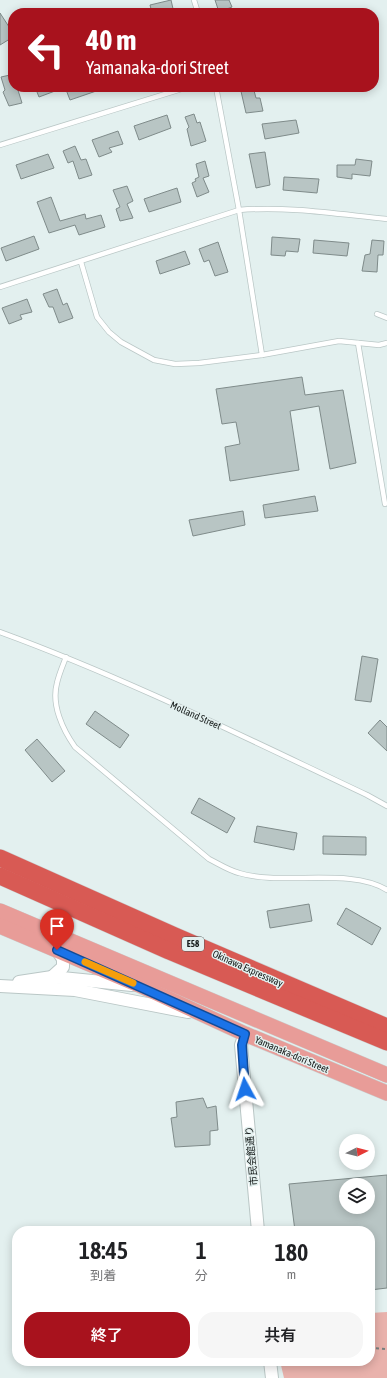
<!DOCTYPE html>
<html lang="ja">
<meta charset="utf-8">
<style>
:root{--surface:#fff;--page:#f6f6f6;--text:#202124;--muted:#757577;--accent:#a8121d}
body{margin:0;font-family:"Asap Condensed","Noto Sans JP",sans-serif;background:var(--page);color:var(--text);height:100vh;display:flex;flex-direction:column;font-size:15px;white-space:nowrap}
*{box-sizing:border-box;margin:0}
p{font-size:13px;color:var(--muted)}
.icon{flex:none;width:22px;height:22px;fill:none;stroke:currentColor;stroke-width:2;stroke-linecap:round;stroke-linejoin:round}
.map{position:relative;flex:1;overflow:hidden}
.details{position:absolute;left:12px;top:1226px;width:363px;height:140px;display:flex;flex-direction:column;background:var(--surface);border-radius:16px;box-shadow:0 2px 10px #0003}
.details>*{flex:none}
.guide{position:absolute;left:8px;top:8px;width:371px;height:84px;border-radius:16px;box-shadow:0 2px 10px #0003;background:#a8121d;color:#fff;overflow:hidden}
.needle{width:26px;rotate:84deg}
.fabs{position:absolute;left:339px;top:1134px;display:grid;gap:8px}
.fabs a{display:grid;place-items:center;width:36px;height:36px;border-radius:50%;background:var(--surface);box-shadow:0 2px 10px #0003;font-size:20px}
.pin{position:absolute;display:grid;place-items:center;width:34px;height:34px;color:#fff;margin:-41px -17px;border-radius:50% 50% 50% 0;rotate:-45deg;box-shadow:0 0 4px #0007}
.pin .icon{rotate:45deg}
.me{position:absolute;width:44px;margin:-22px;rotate:355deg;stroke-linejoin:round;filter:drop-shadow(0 0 3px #0008)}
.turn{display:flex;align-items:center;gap:14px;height:84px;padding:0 12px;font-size:18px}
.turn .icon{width:52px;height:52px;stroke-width:2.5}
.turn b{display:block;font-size:28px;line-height:34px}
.eta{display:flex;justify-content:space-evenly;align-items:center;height:68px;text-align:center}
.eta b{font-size:24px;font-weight:600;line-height:28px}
.action{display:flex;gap:8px;margin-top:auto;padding:8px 12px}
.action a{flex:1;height:46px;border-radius:16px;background:var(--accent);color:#fff;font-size:16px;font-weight:600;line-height:46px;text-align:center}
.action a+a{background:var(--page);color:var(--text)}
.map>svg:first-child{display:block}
.green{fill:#e9b2ac}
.building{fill:#b8c5c4;stroke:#7f8b8a;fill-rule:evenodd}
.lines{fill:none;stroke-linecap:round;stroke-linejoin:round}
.service-casing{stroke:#bac7c6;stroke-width:6}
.tertiary-casing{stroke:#bac7c6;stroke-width:14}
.primary-casing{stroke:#cccdcd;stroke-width:16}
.motorway-casing{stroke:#cccdcd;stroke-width:18}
.path{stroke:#788180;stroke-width:2;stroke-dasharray:3 3;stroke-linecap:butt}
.service{stroke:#fff;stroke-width:4.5}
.tertiary{stroke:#fff;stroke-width:12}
.primary{stroke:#e89c98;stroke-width:15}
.motorway{stroke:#d85a54;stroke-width:17}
.route-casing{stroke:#114b97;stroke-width:10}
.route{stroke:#1a73e8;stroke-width:7}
.slow{stroke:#f59e0b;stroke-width:7}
.labels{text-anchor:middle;stroke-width:3;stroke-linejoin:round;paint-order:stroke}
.shield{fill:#e3f0ef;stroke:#545b5a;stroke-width:1}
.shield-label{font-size:9px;font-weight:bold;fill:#161b1a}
.street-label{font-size:10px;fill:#161b1a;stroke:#e3f0ef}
</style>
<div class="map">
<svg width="387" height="1378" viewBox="0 0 387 1378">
<rect width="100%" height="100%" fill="#e3f0ef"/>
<!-- green -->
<path class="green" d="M 387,1312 L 387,1378 L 284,1378 L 280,1361 L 370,1361 L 370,1313 Z"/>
<!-- building -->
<g class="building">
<path d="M 171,0 L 174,13 L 152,13 L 150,5 Z"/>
<path d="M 215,0 L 229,0 L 232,7 L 219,12 Z"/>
<path d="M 0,13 L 13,33 L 13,37 L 0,45 Z"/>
<path d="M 10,75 L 13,87 L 17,87 L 22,103 L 9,106 L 3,92 L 5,90 L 1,77 Z"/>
<path d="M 35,87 L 63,87 L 63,88 L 39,97 Z"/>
<path d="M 65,87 L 105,87 L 105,88 L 70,100 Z"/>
<path d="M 240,87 L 253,87 L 256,98 L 260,98 L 263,111 L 246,113 Z"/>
<path d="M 194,114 L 197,123 L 200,122 L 206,141 L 191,146 L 187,129 L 189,127 L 185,117 Z"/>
<path d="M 167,115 L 171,128 L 139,140 L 134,126 Z"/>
<path d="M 296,120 L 299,133 L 265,139 L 262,124 Z"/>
<path d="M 118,131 L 123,144 L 109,148 L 112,152 L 99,157 L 92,140 Z"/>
<path d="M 75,146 L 81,160 L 86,159 L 92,175 L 79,179 L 73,161 L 68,163 L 63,151 Z"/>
<path d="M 265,152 L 270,185 L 256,188 L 249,154 Z"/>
<path d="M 48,154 L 54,168 L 21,179 L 16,165 Z"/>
<path d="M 356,159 L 372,161 L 370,176 L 352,174 L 352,179 L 337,177 L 337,165 L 355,165 Z"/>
<path d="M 205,161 L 209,176 L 203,178 L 209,192 L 197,197 L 192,183 L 196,181 L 195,179 L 199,177 L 196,164 Z"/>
<path d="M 284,177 L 319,179 L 317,193 L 283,190 Z"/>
<path d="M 127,186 L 133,201 L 127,204 L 133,218 L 120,221 L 116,209 L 120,207 L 113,190 Z"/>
<path d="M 177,188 L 181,202 L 149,212 L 144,199 Z"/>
<path d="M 51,197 L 60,221 L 85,214 L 86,219 L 101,215 L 105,227 L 79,235 L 75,225 L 49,233 L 37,202 Z"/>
<path d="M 34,236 L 39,249 L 6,261 L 1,248 Z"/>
<path d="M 272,237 L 300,239 L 298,252 L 286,251 L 285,256 L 271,255 Z"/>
<path d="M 314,240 L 349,243 L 347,256 L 313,253 Z"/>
<path d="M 372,240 L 384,241 L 383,255 L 378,255 L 377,272 L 362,271 L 365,255 L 370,254 Z"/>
<path d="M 218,242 L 228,272 L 215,276 L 209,260 L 204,262 L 199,249 Z"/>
<path d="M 185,251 L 190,264 L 160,274 L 156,261 Z"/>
<path d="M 57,289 L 63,305 L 67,303 L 73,318 L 59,323 L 53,307 L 49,307 L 43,294 Z"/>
<path d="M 27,299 L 32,312 L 20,315 L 22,319 L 9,324 L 2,308 Z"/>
<path d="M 302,377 L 305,395 L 343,390 L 356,463 L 330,469 L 319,406 L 290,411 L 299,470 L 230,481 L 225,447 L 240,444 L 236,422 L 222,424 L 216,389 Z"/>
<path d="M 315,496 L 318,511 L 265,518 L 263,505 Z"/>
<path d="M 243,511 L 245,525 L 193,536 L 189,520 Z"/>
<path d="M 362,656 L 378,659 L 371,702 L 355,700 Z"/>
<path d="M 95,711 L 129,735 L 120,748 L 86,724 Z"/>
<path d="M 380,720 L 387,727 L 387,751 L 368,733 Z"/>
<path d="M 37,739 L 65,771 L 52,782 L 25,750 Z"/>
<path d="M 199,798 L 235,818 L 227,833 L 191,813 Z"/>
<path d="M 257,826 L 297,833 L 294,850 L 254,842 Z"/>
<path d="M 323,836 L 366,837 L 366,855 L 323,854 Z"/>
<path d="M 309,904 L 312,921 L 270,928 L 267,911 Z"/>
<path d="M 346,908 L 381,928 L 372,945 L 337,924 Z"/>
<path d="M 203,1098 L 207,1108 L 216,1106 L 218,1130 L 210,1131 L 210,1145 L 175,1147 L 171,1118 L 177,1117 L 176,1102 Z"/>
<path d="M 387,1175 L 387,1288 L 370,1290 L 370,1231 L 295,1231 L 289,1184 ZM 346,1185 L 368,1185 L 368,1207 L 346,1207 Z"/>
</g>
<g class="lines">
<!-- service casing -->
<g class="service-casing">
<g id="service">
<path d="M 194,0 L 198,13"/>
<path d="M 216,87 L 239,210 L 262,355"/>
<path d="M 0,145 L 188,87"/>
<path d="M 81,262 L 97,317 L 109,332 L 121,342 L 154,360 L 175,364 L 199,363 L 262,355 L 339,341 L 379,345 L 387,343"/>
<path d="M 0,287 L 239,210 C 289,206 337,214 387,219"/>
<path d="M 377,314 L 387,318"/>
<path d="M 358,343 L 385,504"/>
<path d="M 0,632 C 126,678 246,738 367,795 L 387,806"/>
<path d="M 66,657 C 63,665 59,674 57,683 C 51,705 63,730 75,747 L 209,859 C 219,864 228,870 239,873 C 282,886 350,867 387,890"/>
</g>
</g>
<!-- tertiary casing -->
<g class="tertiary-casing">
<g id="tertiary">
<path d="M 52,977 L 63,967 L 63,959 L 57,950"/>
<path d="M 19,982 L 52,977 L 132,985"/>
<path d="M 0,986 L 75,990 L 188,1012"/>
<path d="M 245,1034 L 241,1045 L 258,1231"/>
<path d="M 270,1361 L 272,1378"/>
</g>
</g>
<!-- primary casing -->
<g class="primary-casing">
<g id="primary">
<path d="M 0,911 L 387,1075"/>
<path d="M 0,926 L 139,985 L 245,1034 L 387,1093"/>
</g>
</g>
<!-- motorway casing -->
<g class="motorway-casing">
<g id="motorway">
<path d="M 0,858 L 175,936 L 387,1027"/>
<path d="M 0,876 L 169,951 L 387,1042"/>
</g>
</g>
<!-- path -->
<path class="path" d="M 370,1348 L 387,1349"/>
<!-- service -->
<use href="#service" class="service"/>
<!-- tertiary -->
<use href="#tertiary" class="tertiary"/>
<!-- primary -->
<use href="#primary" class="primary"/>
<!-- motorway -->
<use href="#motorway" class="motorway"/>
</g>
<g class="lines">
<!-- route casing -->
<g class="route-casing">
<path id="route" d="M 57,950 L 245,1034 L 242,1045 L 245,1089"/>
</g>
<!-- route -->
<use href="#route" class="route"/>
<!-- slow -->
<path class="slow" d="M 85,962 L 133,983"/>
</g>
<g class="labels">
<!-- shield labels -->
<rect class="shield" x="182" y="937" width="22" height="14" rx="3"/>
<g class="shield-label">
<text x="193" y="947">E58</text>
</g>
<!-- street labels -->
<g class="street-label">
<text transform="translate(196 715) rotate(24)" y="4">Molland Street</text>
<text transform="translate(248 968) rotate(24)" y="4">Okinawa Expressway</text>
<text transform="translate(292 1054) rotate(23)" y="4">Yamanaka-dori Street</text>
<text transform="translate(251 1156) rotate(-95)" y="4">市民会館通り</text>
</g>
</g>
</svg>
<div class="fabs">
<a><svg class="needle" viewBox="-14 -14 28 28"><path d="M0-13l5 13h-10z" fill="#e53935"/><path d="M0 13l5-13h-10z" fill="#757577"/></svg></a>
<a><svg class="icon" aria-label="layers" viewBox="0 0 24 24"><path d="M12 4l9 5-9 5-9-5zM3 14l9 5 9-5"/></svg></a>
</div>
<div class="pin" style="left:57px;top:950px;background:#d93025"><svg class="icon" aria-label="arrive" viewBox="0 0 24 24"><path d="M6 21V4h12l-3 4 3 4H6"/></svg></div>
<svg class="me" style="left:245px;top:1089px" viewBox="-20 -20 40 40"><path d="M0-17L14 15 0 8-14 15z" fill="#1a73e8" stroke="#fff" stroke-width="4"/></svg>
<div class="guide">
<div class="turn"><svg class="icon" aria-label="left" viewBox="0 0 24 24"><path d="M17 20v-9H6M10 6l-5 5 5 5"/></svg><div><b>40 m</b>Yamanaka-dori Street</div></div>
</div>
<section class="details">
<div class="eta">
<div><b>18:45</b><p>到着</p></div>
<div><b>1</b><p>分</p></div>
<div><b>180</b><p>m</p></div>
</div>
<div class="action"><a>終了</a><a>共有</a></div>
</section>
</div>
